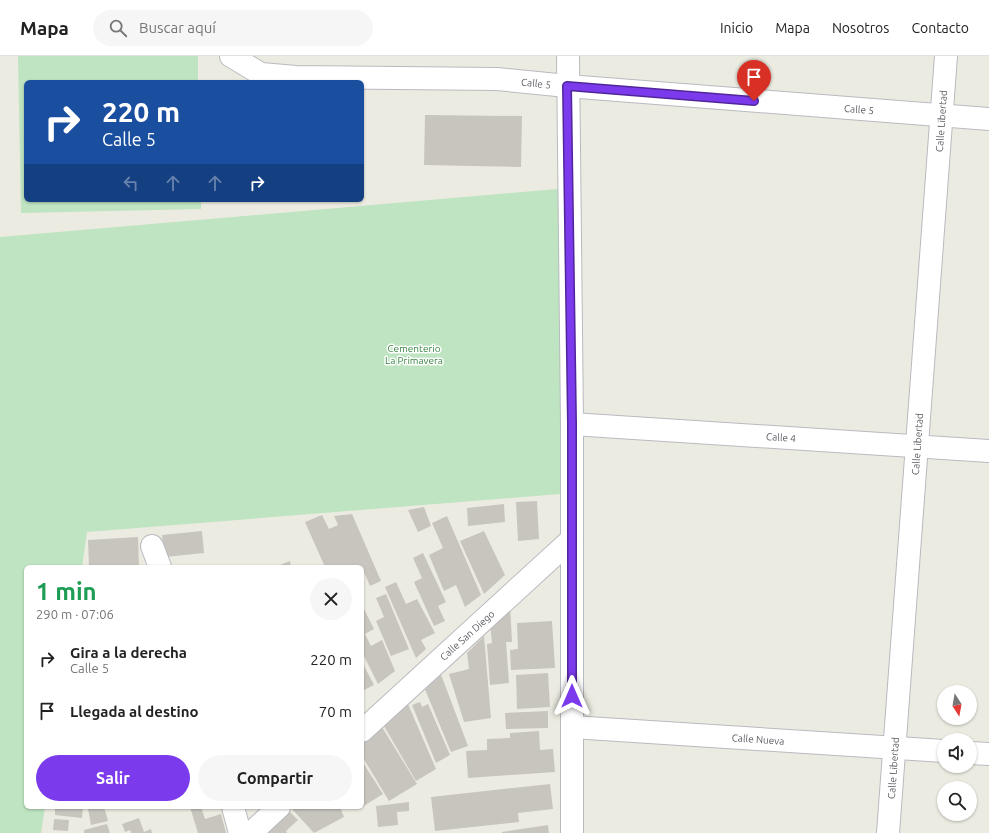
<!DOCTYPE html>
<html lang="es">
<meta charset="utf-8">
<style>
:root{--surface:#fff;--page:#f6f6f6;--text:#222;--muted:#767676;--line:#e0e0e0;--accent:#7c3aed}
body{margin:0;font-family:Ubuntu,sans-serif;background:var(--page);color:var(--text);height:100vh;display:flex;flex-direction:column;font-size:15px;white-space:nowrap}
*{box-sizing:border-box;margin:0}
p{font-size:13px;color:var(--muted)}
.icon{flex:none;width:22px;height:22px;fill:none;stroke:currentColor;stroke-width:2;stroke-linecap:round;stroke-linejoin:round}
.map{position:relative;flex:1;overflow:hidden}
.details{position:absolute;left:24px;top:509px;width:340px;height:244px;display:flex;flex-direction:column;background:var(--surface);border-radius:6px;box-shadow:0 1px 3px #0004}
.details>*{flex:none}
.guide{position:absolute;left:24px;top:24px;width:340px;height:122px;border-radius:6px;box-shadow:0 1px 3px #0004;background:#1a4fa0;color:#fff;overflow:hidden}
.needle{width:26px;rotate:169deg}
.fabs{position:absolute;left:937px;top:629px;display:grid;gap:8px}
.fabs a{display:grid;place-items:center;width:40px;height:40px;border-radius:50%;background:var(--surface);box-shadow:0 1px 3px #0004;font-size:20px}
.pin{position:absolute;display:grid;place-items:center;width:34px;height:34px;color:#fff;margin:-41px -17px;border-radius:50% 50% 50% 0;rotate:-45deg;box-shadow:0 0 4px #0007}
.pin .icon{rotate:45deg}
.me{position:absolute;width:44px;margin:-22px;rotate:0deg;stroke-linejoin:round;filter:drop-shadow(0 0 3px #0008)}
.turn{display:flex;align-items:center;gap:14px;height:84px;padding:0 12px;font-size:18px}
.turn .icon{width:52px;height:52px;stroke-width:2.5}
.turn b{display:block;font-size:28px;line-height:34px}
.lanes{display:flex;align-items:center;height:38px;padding:0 12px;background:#0003;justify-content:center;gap:20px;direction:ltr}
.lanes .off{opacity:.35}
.round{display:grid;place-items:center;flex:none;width:42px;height:42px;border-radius:21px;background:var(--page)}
.overview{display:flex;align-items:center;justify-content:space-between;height:68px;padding:0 12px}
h1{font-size:24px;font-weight:700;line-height:30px;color:#1e9e55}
.button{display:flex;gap:8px;margin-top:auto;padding:8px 12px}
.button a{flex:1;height:46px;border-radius:24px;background:var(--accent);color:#fff;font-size:16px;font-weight:700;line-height:46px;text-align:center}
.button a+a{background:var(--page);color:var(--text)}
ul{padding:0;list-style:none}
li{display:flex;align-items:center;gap:12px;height:52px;padding:0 12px}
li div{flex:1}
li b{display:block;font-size:15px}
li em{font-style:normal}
header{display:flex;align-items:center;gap:24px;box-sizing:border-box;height:56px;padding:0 20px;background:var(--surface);border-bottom:1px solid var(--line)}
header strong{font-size:19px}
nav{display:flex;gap:22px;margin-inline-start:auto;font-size:14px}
.search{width:280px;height:36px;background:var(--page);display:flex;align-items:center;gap:10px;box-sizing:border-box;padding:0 14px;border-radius:22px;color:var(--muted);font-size:15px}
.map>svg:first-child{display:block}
.green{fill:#bee4c1}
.building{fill:#c8c5be}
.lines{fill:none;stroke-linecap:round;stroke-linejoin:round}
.minor-casing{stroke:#b9bac0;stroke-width:24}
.minor{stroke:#fff;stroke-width:22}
.route-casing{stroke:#51269a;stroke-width:10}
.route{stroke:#7c3aed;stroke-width:7}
.labels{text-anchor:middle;stroke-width:3;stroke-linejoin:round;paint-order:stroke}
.street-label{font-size:10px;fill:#5a5c62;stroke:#fff}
.park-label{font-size:10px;fill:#378441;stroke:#fff}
</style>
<header>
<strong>Mapa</strong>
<div class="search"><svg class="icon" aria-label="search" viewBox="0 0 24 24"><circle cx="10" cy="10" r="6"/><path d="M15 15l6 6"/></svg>Buscar aquí</div>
<nav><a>Inicio</a><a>Mapa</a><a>Nosotros</a><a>Contacto</a></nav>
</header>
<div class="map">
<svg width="989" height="777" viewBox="0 0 989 777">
<rect width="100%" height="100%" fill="#ecebe1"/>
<!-- green -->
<g class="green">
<path d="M 18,0 L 198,0 L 198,26 L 26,26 L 26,144 L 201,144 L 201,153 L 21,157 Z"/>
<path d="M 569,132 L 572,437 L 87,476 L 82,511 L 26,511 L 26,751 L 45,751 L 41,777 L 0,777 L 0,181 Z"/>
</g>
<!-- building -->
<g class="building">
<path d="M 425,59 L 522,60 L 521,111 L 424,109 Z"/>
<path d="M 537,445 L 539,483 L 518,485 L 516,446 Z"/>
<path d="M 504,448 L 505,466 L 468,470 L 467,452 Z"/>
<path d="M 424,451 L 431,470 L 418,476 L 408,454 Z"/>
<path d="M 352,458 L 381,525 L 370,530 L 362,511 L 325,511 L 305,466 L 322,459 L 329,473 L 338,469 L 334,460 Z"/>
<path d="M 447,460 L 481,539 L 465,551 L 456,529 L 444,535 L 429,499 L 443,492 L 432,467 Z"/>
<path d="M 202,475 L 204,497 L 165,501 L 162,479 Z"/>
<path d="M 484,475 L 505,519 L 484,538 L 460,485 Z"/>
<path d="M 138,481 L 139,511 L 89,511 L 88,484 Z"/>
<path d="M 423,497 L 446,546 L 438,550 L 445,565 L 434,570 L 414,526 L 422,522 L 413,502 Z"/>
<path d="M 290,505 L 291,511 L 280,511 L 280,509 Z"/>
<path d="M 396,526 L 406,548 L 417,543 L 435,577 L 421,584 L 426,593 L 416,602 L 385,531 Z"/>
<path d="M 386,538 L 409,593 L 391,600 L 376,565 L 384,561 L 376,542 Z"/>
<path d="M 510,548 L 512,586 L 506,586 L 509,627 L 490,629 L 487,588 L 492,587 L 490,566 Z"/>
<path d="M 362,549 L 374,573 L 365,578 L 371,590 L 382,584 L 395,615 L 378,628 L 362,596 Z"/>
<path d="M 552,565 L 555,612 L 511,614 L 510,594 L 518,593 L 517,567 Z"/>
<path d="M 484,580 L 491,662 L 464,666 L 449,618 L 469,613 L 467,597 Z"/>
<path d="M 362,606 L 374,629 L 362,635 Z"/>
<path d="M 440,616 L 468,690 L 451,696 L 424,631 Z"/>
<path d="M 548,617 L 550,651 L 517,653 L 516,619 Z"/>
<path d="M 420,646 L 422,651 L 428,648 L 450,699 L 436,707 L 412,649 Z"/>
<path d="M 408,648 L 436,713 L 416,725 L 384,670 Z"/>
<path d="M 548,655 L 548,672 L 506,673 L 505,657 Z"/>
<path d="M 382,671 L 417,728 L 389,745 L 362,700 L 362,687 Z"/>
<path d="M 539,675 L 540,694 L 553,693 L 555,716 L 468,722 L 466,695 L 487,694 L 487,683 L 510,682 L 510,677 Z"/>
<path d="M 362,705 L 383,738 L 362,751 Z"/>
<path d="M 550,728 L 553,753 L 518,757 L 519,766 L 435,775 L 431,741 Z"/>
<path d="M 409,746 L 409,755 L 397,756 L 398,769 L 378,771 L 376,750 Z"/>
<path d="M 55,751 L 83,751 L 82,762 L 55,759 Z"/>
<path d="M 94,751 L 104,751 L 108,765 L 91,769 L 88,753 Z"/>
<path d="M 190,751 L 201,751 L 205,763 L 221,758 L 226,777 L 198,777 Z"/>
<path d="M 294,751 L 340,751 L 344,761 L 314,777 L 292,753 Z"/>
<path d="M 290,756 L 298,764 L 286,775 L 287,777 L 265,777 Z"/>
<path d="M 139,762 L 144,776 L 151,773 L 152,777 L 131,777 L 130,774 L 125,776 L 122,768 Z"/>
<path d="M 54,763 L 69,764 L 68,775 L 53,774 Z"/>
<path d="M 107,768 L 110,777 L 84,777 L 84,774 Z"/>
<path d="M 548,769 L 549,777 L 502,777 L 502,776 Z"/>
</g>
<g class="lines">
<!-- minor casing -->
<g class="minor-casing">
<g id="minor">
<path d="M 231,0 L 261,18 L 296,21 L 497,23 L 567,30 L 989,63"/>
<path d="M 568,0 L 572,368 L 572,777"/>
<path d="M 572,368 L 989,395"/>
<path d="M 152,490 L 160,511"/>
<path d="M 572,671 L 944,695"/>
<path d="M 362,675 L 572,483"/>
<path d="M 970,697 L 989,698"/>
<path d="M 233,751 L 240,777"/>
<path d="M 251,777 L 279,751"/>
<path d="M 888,777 L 946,0"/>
</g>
</g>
<!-- minor -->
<use href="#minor" class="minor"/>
</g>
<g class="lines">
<!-- route casing -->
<g class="route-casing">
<path id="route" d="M 572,640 L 572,368 L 567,30 L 754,45"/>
</g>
<!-- route -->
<use href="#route" class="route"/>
</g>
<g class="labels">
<!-- street labels -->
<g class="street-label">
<text transform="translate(536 27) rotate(6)" y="4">Calle 5</text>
<text transform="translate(859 53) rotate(5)" y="4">Calle 5</text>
<text transform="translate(941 65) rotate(-86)" y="4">Calle Libertad</text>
<text transform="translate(781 381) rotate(4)" y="4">Calle 4</text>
<text transform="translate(917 388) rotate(-86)" y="4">Calle Libertad</text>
<text transform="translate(467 579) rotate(-42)" y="4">Calle San Diego</text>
<text transform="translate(758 683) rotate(4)" y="4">Calle Nueva</text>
<text transform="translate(893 712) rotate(-86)" y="4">Calle Libertad</text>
</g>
<!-- park labels -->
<g class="park-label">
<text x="414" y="296">Cementerio<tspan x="414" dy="12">La Primavera</tspan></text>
</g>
</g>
</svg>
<div class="fabs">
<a><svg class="needle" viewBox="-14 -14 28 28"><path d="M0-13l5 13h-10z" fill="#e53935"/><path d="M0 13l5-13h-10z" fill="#767676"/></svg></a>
<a><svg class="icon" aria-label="sound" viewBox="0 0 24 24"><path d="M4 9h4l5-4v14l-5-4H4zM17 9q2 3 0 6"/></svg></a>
<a><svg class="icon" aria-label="search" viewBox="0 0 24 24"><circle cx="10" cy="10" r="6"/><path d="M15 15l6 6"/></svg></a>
</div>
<div class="pin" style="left:754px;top:45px;background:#d93025"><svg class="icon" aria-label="arrive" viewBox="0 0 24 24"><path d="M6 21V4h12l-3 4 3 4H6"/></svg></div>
<svg class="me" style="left:572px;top:640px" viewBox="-20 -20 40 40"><path d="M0-17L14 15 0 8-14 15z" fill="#7c3aed" stroke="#fff" stroke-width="4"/></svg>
<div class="guide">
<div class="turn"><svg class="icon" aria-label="right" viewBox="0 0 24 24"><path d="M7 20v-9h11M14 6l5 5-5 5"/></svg><div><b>220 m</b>Calle 5</div></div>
<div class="lanes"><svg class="icon off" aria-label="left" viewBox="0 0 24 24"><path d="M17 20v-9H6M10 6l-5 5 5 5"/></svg><svg class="icon off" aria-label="ahead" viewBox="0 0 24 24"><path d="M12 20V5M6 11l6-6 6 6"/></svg><svg class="icon off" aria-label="ahead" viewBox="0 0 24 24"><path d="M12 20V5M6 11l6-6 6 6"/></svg><svg class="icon" aria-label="right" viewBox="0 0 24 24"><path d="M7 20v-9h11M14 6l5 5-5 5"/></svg></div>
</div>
<section class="details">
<div class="overview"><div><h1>1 min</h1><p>290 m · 07:06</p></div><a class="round"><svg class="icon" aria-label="close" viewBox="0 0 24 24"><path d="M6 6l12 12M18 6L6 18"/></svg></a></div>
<ul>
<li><svg class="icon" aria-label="right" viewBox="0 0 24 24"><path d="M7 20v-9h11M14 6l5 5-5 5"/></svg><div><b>Gira a la derecha</b><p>Calle 5</p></div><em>220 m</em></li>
<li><svg class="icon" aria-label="arrive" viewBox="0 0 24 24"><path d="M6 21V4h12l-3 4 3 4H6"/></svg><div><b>Llegada al destino</b></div><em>70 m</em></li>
</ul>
<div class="button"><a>Salir</a><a>Compartir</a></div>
</section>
</div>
